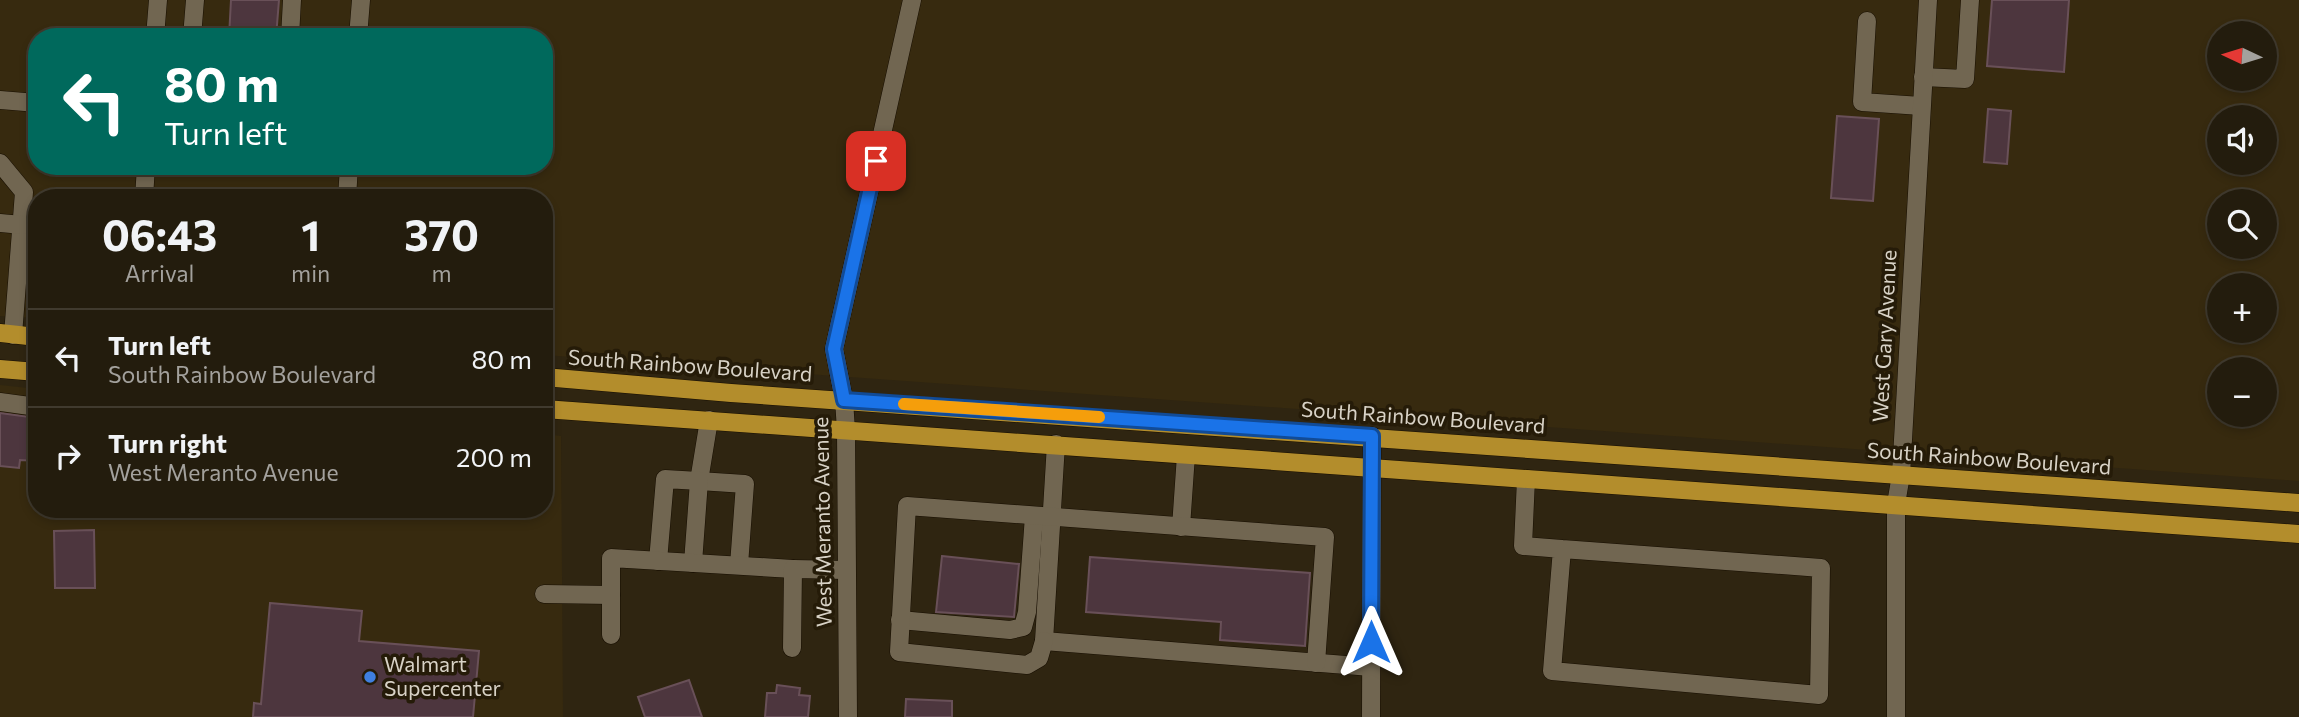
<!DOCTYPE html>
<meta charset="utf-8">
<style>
:root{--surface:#231c0d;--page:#2f291b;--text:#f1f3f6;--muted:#a3a19d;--line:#403a2e}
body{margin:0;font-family:Commissioner,sans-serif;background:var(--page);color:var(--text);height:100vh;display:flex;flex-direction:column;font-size:26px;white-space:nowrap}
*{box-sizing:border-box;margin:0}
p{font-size:23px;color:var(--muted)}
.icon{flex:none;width:38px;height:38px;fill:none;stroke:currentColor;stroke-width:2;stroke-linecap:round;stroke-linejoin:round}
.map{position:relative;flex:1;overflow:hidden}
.drawer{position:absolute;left:28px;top:189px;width:525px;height:329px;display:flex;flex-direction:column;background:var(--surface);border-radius:28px;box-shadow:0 4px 10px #0003,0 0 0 2px var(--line)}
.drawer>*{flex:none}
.hud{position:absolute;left:28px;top:28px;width:525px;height:147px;border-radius:28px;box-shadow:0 4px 10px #0003,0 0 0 2px var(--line);background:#00695c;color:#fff;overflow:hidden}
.needle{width:46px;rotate:274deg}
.controls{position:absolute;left:2207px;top:21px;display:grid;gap:14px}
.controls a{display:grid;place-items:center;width:70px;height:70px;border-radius:50%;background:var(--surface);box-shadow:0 4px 10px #0003,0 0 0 2px var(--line);font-size:35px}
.pin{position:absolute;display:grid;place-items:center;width:60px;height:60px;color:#fff;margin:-30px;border-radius:14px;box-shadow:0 4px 10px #0006}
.me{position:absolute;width:77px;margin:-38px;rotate:0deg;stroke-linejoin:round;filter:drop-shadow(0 0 5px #0008)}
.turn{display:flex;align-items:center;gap:24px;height:147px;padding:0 21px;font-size:32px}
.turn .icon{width:91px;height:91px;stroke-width:2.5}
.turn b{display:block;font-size:49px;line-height:60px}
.eta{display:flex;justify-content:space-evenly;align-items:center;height:119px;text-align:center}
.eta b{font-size:42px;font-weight:700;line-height:49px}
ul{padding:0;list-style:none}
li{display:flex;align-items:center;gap:21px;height:98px;padding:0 21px;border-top:2px solid var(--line)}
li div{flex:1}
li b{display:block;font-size:26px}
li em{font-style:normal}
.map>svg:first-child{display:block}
.built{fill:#372a0f;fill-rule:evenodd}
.building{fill:#4d363e;stroke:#695058;stroke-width:2}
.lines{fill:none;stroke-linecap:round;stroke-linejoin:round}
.minor-casing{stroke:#170e00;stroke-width:19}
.major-casing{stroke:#170e00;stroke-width:19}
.minor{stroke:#716651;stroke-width:18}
.major{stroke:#b38d2c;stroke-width:18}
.route-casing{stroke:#114b97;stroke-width:18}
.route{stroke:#1a73e8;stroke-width:12}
.slow{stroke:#f59e0b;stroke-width:12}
.shop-dot{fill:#3f7fe0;stroke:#251b08;stroke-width:2.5}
.labels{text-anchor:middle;stroke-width:7;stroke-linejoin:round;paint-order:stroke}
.street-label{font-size:21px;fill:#d8d2c6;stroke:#251b08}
.poi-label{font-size:21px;fill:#d8d2c6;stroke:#251b08;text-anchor:start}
</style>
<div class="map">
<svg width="2299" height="717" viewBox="0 0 2299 717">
<rect width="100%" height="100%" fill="#2f2511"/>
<!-- built -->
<g class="built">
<path d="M 0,0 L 2299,0 L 2299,481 L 544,355 L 544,198 L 37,198 L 37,318 L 0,316 ZM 2219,33 L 2264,33 L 2264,79 L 2219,79 ZM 37,37 L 544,37 L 544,166 L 37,166 ZM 2219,117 L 2264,117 L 2264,163 L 2219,163 ZM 2219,201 L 2264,201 L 2264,247 L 2219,247 ZM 2219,285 L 2264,285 L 2264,331 L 2219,331 ZM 2219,369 L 2264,369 L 2264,415 L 2219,415 Z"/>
<path d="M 0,385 L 37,389 L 37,509 L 544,509 L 544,434 L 561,436 L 563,717 L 0,717 Z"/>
</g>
<!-- building -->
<g class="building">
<path d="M 231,0 L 279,0 L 276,37 L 229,37 Z"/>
<path d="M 1992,0 L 2069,0 L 2064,72 L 1987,66 Z"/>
<path d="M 1988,109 L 2011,111 L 2007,164 L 1984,162 Z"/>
<path d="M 1837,116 L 1879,119 L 1873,201 L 1831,198 Z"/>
<path d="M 0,413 L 37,418 L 37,461 L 20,460 L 19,468 L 0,466 Z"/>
<path d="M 94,530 L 95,588 L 55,588 L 54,531 Z"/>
<path d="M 942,556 L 1019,564 L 1014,617 L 936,612 Z"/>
<path d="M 1090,557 L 1310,573 L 1305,646 L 1220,640 L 1221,622 L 1086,612 Z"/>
<path d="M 270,603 L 362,611 L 359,641 L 479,651 L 473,717 L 253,717 L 254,703 L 261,704 Z"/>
<path d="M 689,680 L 702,717 L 645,717 L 638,697 Z"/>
<path d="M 777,685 L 800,688 L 799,695 L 810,696 L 808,717 L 765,717 L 767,693 L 776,693 Z"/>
<path d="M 906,699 L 952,701 L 952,717 L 905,717 Z"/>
</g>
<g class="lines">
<!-- minor casing -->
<g class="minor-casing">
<g id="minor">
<path d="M 1867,21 L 1862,102 L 1921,106"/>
<path d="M 155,37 L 158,0"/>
<path d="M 192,37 L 195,0"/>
<path d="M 290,37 L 292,0"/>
<path d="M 358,37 L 361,0"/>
<path d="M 1923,77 L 1965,79 L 1970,0"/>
<path d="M 0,100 L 37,103"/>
<path d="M 0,163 L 24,192 L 13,335"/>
<path d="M 144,198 L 146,166"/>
<path d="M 347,198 L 349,166"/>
<path d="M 0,223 L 22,225"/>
<path d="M 0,402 L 37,407"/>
<path d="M 709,420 L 699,481 L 745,484 L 739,565"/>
<path d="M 1056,444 L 1044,641 L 1371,667"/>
<path d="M 1526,479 L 1523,546 L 1562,549 L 1552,671 L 1819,695 L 1821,568 L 1562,549"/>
<path d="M 1181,527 L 1186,455"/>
<path d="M 658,561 L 665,479 L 699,481 L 693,563"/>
<path d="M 544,594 L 611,595"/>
<path d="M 900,620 L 1010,630 L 1023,627 L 1027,612 L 1034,516"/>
<path d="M 611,635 L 611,558 L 793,569"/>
<path d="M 1044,641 L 1039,658 L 1027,665 L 899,652 L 907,506 L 1325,537 L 1316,663"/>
<path d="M 792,648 L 793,569 L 846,570"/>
<path d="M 848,717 L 846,430 L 844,400 L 834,349 L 912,0"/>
<path d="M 1371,717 L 1372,436"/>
<path d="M 1896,717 L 1896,504 L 1901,475 L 1928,0"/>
</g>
</g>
<!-- major casing -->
<g class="major-casing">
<g id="major">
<path d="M 0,333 L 37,337"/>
<path d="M 0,369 L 37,372"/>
<path d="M 544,377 L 731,393 L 2299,503"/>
<path d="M 544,409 L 2299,534"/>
</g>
</g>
<!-- minor -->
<use href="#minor" class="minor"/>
<!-- major -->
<use href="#major" class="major"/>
</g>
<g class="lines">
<!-- route casing -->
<g class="route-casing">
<path id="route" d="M 876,161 L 834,349 L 844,400 L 1372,436 L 1371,642"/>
</g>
<!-- route -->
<use href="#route" class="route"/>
<!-- slow -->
<path class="slow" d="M 904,404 L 1099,417"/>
</g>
<!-- markers -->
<circle class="shop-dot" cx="370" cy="677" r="7"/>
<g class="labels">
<!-- street labels -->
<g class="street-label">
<text transform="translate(1885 336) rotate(-87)" y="7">West Gary Avenue</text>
<text transform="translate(690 366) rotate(4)" y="7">South Rainbow Boulevard</text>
<text transform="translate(1423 418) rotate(4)" y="7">South Rainbow Boulevard</text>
<text transform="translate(1989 459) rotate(4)" y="7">South Rainbow Boulevard</text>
<text transform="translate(823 522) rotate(-91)" y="7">West Meranto Avenue</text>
</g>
<!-- poi labels -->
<g class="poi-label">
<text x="384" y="672">Walmart<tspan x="384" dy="24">Supercenter</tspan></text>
</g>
</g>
</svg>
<div class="controls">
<a><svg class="needle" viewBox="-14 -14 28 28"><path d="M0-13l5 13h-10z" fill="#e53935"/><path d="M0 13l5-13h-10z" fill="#a3a19d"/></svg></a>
<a><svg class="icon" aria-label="sound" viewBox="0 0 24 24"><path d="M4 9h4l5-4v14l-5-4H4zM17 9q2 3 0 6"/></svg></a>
<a><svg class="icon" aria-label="search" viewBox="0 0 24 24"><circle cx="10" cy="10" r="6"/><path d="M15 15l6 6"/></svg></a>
<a>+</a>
<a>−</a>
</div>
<div class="pin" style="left:876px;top:161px;background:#d93025"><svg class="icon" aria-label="arrive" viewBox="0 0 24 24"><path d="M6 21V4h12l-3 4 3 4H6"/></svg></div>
<svg class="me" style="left:1371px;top:642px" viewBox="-20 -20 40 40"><path d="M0-17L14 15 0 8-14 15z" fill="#1a73e8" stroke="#fff" stroke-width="4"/></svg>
<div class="hud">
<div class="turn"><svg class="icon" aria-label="left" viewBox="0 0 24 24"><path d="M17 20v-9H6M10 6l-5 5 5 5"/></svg><div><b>80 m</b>Turn left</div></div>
</div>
<section class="drawer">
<div class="eta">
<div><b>06:43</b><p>Arrival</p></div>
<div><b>1</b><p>min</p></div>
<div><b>370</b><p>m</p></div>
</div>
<ul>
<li><svg class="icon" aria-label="left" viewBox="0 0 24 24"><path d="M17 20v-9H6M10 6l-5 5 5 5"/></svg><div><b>Turn left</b><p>South Rainbow Boulevard</p></div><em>80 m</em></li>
<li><svg class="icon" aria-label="right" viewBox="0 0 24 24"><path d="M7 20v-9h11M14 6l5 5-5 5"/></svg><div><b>Turn right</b><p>West Meranto Avenue</p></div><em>200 m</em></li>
</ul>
</section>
</div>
